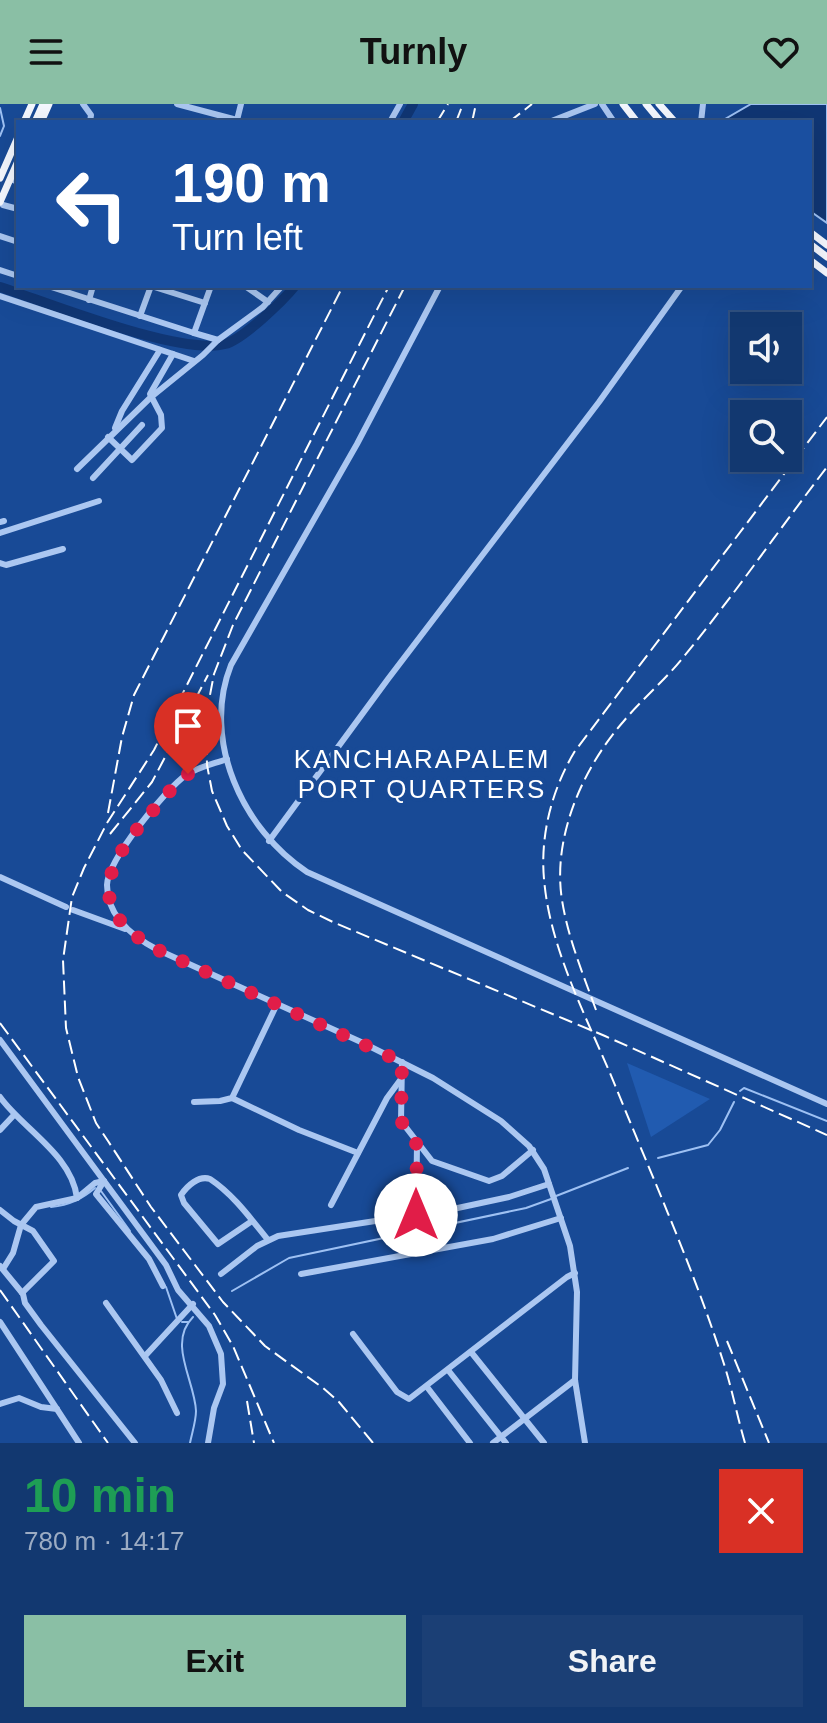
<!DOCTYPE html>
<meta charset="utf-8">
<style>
:root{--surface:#123870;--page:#1b3f75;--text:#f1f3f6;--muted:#9cacc3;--line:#315283;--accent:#8abfa5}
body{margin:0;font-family:Arial,sans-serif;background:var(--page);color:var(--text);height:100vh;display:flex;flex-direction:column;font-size:30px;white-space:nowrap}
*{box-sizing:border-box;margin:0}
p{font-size:26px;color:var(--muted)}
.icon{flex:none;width:44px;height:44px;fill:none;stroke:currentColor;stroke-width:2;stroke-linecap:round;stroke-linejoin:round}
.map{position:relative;height:1339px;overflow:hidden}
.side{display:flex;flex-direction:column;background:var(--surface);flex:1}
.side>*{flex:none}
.top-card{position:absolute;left:16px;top:16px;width:796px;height:168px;border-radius:0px;box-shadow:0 8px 32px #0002,0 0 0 2px var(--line);background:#1a4fa0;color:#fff;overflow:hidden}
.buttons{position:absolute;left:730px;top:208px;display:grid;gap:16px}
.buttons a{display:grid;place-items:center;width:72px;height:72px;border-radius:0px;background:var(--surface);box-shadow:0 8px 32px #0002,0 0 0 2px var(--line);font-size:40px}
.pin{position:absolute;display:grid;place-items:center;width:68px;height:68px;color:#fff;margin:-82px -34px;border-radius:50% 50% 50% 0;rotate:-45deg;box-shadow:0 0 8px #0007}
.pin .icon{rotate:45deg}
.me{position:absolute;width:88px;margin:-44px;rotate:0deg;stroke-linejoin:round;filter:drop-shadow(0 0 6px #0008)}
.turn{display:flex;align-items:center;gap:28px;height:168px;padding:0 24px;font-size:36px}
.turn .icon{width:104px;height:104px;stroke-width:2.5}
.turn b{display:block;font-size:56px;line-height:68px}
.round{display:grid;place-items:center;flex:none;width:84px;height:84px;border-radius:0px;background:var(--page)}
.overview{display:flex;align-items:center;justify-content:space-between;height:136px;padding:0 24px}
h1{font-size:48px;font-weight:700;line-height:60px;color:#1e9e55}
.cta{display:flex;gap:16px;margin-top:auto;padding:16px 24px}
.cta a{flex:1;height:92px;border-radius:0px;background:var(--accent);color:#111;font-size:32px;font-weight:700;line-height:92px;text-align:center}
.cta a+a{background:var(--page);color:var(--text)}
header{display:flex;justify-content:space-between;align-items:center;height:104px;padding:0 24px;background:var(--accent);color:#111;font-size:36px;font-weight:700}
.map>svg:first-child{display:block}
.green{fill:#215bb0}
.water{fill:#103674;stroke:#9ec1f3;stroke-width:2}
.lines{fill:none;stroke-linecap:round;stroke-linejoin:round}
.stream{stroke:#9ec1f3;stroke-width:2}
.river{stroke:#103674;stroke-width:10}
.minor{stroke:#abc7f1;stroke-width:6}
.major{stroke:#f5f8ff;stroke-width:7}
.rail{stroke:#fff;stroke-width:2;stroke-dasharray:14 6;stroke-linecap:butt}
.route{stroke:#e11d48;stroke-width:14;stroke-dasharray:0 25.2}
.labels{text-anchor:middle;stroke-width:8;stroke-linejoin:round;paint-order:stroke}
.neighbourhood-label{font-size:26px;letter-spacing:2px;fill:#fff;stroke:#184a96}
</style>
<header><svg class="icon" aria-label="menu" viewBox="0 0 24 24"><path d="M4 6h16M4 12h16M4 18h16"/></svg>Turnly<svg class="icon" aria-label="heart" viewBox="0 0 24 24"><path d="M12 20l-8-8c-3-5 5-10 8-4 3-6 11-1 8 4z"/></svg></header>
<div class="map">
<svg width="827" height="1339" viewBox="0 0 827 1339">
<rect width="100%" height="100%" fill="#184a96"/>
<!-- green -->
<path class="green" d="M 627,959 L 710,995 L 651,1033 Z"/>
<!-- water -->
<path class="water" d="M 751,0 L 827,0 L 827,119 L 810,107 L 810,18 L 720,18 Z"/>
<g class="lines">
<!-- stream -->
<g class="stream">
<path d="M 0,4 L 4,22 L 0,32"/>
<path d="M 740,987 L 744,984 L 827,1017"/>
<path d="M 658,1054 L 708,1041 L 720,1026 L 734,998"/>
<path d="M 101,1087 L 130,1127"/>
<path d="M 556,1092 L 628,1064"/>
<path d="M 51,1103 C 70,1101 82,1095 95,1084"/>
<path d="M 166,1183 L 177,1215"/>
<path d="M 232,1187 L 289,1154 L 526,1104 L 551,1095"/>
<path d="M 182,1218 L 188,1218"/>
<path d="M 190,1339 C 192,1329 196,1317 196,1307 C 195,1277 167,1239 193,1213"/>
</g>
<!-- river -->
<g class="river">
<path d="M 403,18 L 413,0"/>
<path d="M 0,183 C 49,199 180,252 225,240 C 242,236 283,197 295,182"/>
</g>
<!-- minor -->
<g class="minor">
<path d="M 83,0 L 91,11 L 90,18"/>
<path d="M 177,0 L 237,16 L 237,18"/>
<path d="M 602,0 L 614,18"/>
<path d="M 237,16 L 241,0"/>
<path d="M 390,18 L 400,0"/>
<path d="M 549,18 L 595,0"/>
<path d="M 701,18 L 703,0"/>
<path d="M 13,76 L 18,78"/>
<path d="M 3,101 L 18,105"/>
<path d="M 0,132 L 18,138"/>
<path d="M 0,166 L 18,172"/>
<path d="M 48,182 L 194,229"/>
<path d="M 151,182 L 205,199"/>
<path d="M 245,182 L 268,198"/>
<path d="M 440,182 L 357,340 L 231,561 C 201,636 243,726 307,768 L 827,1000"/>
<path d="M 0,192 L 194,257"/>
<path d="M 89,196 L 93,182"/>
<path d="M 140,212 L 151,182"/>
<path d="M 218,236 L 263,203 L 282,182"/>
<path d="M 115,324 L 122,307 L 160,246"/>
<path d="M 108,333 L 132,356 L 162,324 L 161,311 L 150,290 L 173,250"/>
<path d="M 77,365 L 150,294 L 203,251 L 218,236 L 194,229 L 211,182"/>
<path d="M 93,374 L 142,321"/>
<path d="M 0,418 L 4,417"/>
<path d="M 0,429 L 99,397"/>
<path d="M 0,459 L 6,461 L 63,445"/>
<path d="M 227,655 C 213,660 198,663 186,671 C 165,686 108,755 107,781 C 107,813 133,833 158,846 L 361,938 L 433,974 L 501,1017 L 529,1042 L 544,1065 L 570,1142 L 577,1188 L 575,1276 L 585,1339"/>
<path d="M 269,737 L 388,575 L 599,298 L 682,182"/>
<path d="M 0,773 L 66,803"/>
<path d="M 73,806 L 125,825"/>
<path d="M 0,936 L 166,1161 L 178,1186 L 209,1222 L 221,1250 L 223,1280 L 214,1304 L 208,1339"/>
<path d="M 402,958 L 401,1017 L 432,1057 L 489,1077 L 502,1072 L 533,1046"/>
<path d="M 0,993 C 23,1025 72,1051 77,1094"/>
<path d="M 232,994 L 299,1026 L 358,1049"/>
<path d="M 194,998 L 220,997 L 232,994 L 277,900"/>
<path d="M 0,1026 L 14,1011"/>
<path d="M 104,1077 L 96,1090 L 149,1155 L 163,1182"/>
<path d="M 331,1101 L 387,994 L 401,975"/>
<path d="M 0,1106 L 14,1117 L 33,1127 L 54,1157 L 22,1189"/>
<path d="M 416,1111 L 417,1041"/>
<path d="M 252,1117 L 218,1140 L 184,1099 L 181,1091 C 187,1082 199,1071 210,1075 C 233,1090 251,1115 268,1136"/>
<path d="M 0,1162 L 23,1190 L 25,1199 L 41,1221 L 135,1339"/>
<path d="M 3,1165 L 13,1149 L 21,1121 L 36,1103 L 77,1094 L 95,1079 L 104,1077"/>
<path d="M 221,1170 L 257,1142 L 278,1132 L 453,1105 L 509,1093 L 549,1080"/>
<path d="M 301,1170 L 493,1135 L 561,1114"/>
<path d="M 106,1199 L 161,1276 L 177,1309"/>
<path d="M 0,1218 L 79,1339"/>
<path d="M 353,1230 L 397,1288 L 409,1295 L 567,1173 L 575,1169"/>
<path d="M 471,1248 L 544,1339"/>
<path d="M 145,1252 L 193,1200"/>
<path d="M 448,1266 L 506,1339"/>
<path d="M 427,1283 L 470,1339"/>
<path d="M 0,1300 L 19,1294 L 41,1303 L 57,1305"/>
<path d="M 493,1339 L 575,1276"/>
</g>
<!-- major -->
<g class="major">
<path d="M 623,0 L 637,18"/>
<path d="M 646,0 L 661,18"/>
<path d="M 659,0 L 675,18"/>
<path d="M 24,18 L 32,0"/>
<path d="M 35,18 L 43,0"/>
<path d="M 41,18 L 49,0"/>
<path d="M 0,74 L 18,33"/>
<path d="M 0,98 L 18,57"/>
<path d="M 810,128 L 827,141"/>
<path d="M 810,140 L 827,153"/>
<path d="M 810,156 L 827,169"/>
</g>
<!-- rail -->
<g class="rail">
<path d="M 437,18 L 448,0"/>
<path d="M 456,18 L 463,0"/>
<path d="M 472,18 L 476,0"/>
<path d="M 509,18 L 532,0"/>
<path d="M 405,182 L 233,521 L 214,570 L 206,612 L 207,661 L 212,687 L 227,722 L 242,746 L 282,788 L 308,806 L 335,819 L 605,932 L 827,1031"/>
<path d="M 108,709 L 122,633 L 134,591 L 343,182"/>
<path d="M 110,730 L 152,678 L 208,571"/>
<path d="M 596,906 C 583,870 568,834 562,796 C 552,733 583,664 623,618 C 641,596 663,578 681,556 C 732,494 778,427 827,363"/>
<path d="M 0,919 L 215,1211 L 233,1242 L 274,1339"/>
<path d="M 0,1186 L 108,1339"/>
<path d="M 727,1237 L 769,1339"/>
<path d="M 247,1297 L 254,1339"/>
<path d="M 373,1339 L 339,1298 L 323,1284 L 265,1242 L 223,1198 L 151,1103 L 108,1037 L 96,1019 L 78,973 L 66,924 L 63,856 L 72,793 L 84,764 L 107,719 L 154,646 L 389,182"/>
<path d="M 745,1339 C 737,1312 732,1284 723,1257 C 694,1166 653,1075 617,986 C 590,919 550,848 544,775 C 540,731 552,685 575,647 L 827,313"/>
</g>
</g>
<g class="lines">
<!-- route -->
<path class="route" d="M 188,670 C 173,681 162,697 149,711 C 103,764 85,806 158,846 L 402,958 L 401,1017 L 417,1041 L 416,1111"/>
</g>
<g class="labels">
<!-- neighbourhood labels -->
<g class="neighbourhood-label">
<text x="422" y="664">KANCHARAPALEM<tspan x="422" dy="30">PORT QUARTERS</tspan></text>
</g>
</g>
</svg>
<div class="buttons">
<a><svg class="icon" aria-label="sound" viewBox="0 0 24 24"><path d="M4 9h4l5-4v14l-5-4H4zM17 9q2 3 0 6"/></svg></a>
<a><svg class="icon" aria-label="search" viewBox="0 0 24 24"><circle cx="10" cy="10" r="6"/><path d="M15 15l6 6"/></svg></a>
</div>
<div class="pin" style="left:188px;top:670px;background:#d93025"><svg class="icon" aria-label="arrive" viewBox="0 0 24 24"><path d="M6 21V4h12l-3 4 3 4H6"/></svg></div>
<svg class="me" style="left:416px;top:1111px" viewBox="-20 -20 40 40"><circle r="19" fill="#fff"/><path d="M0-13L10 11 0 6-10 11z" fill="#e11d48"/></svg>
<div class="top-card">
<div class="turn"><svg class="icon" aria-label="left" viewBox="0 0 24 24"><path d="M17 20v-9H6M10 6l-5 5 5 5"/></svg><div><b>190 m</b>Turn left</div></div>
</div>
</div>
<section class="side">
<div class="overview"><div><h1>10 min</h1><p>780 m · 14:17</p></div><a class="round" style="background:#d93025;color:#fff"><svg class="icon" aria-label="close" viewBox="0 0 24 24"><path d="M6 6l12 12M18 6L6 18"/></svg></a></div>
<div class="cta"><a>Exit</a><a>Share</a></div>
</section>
